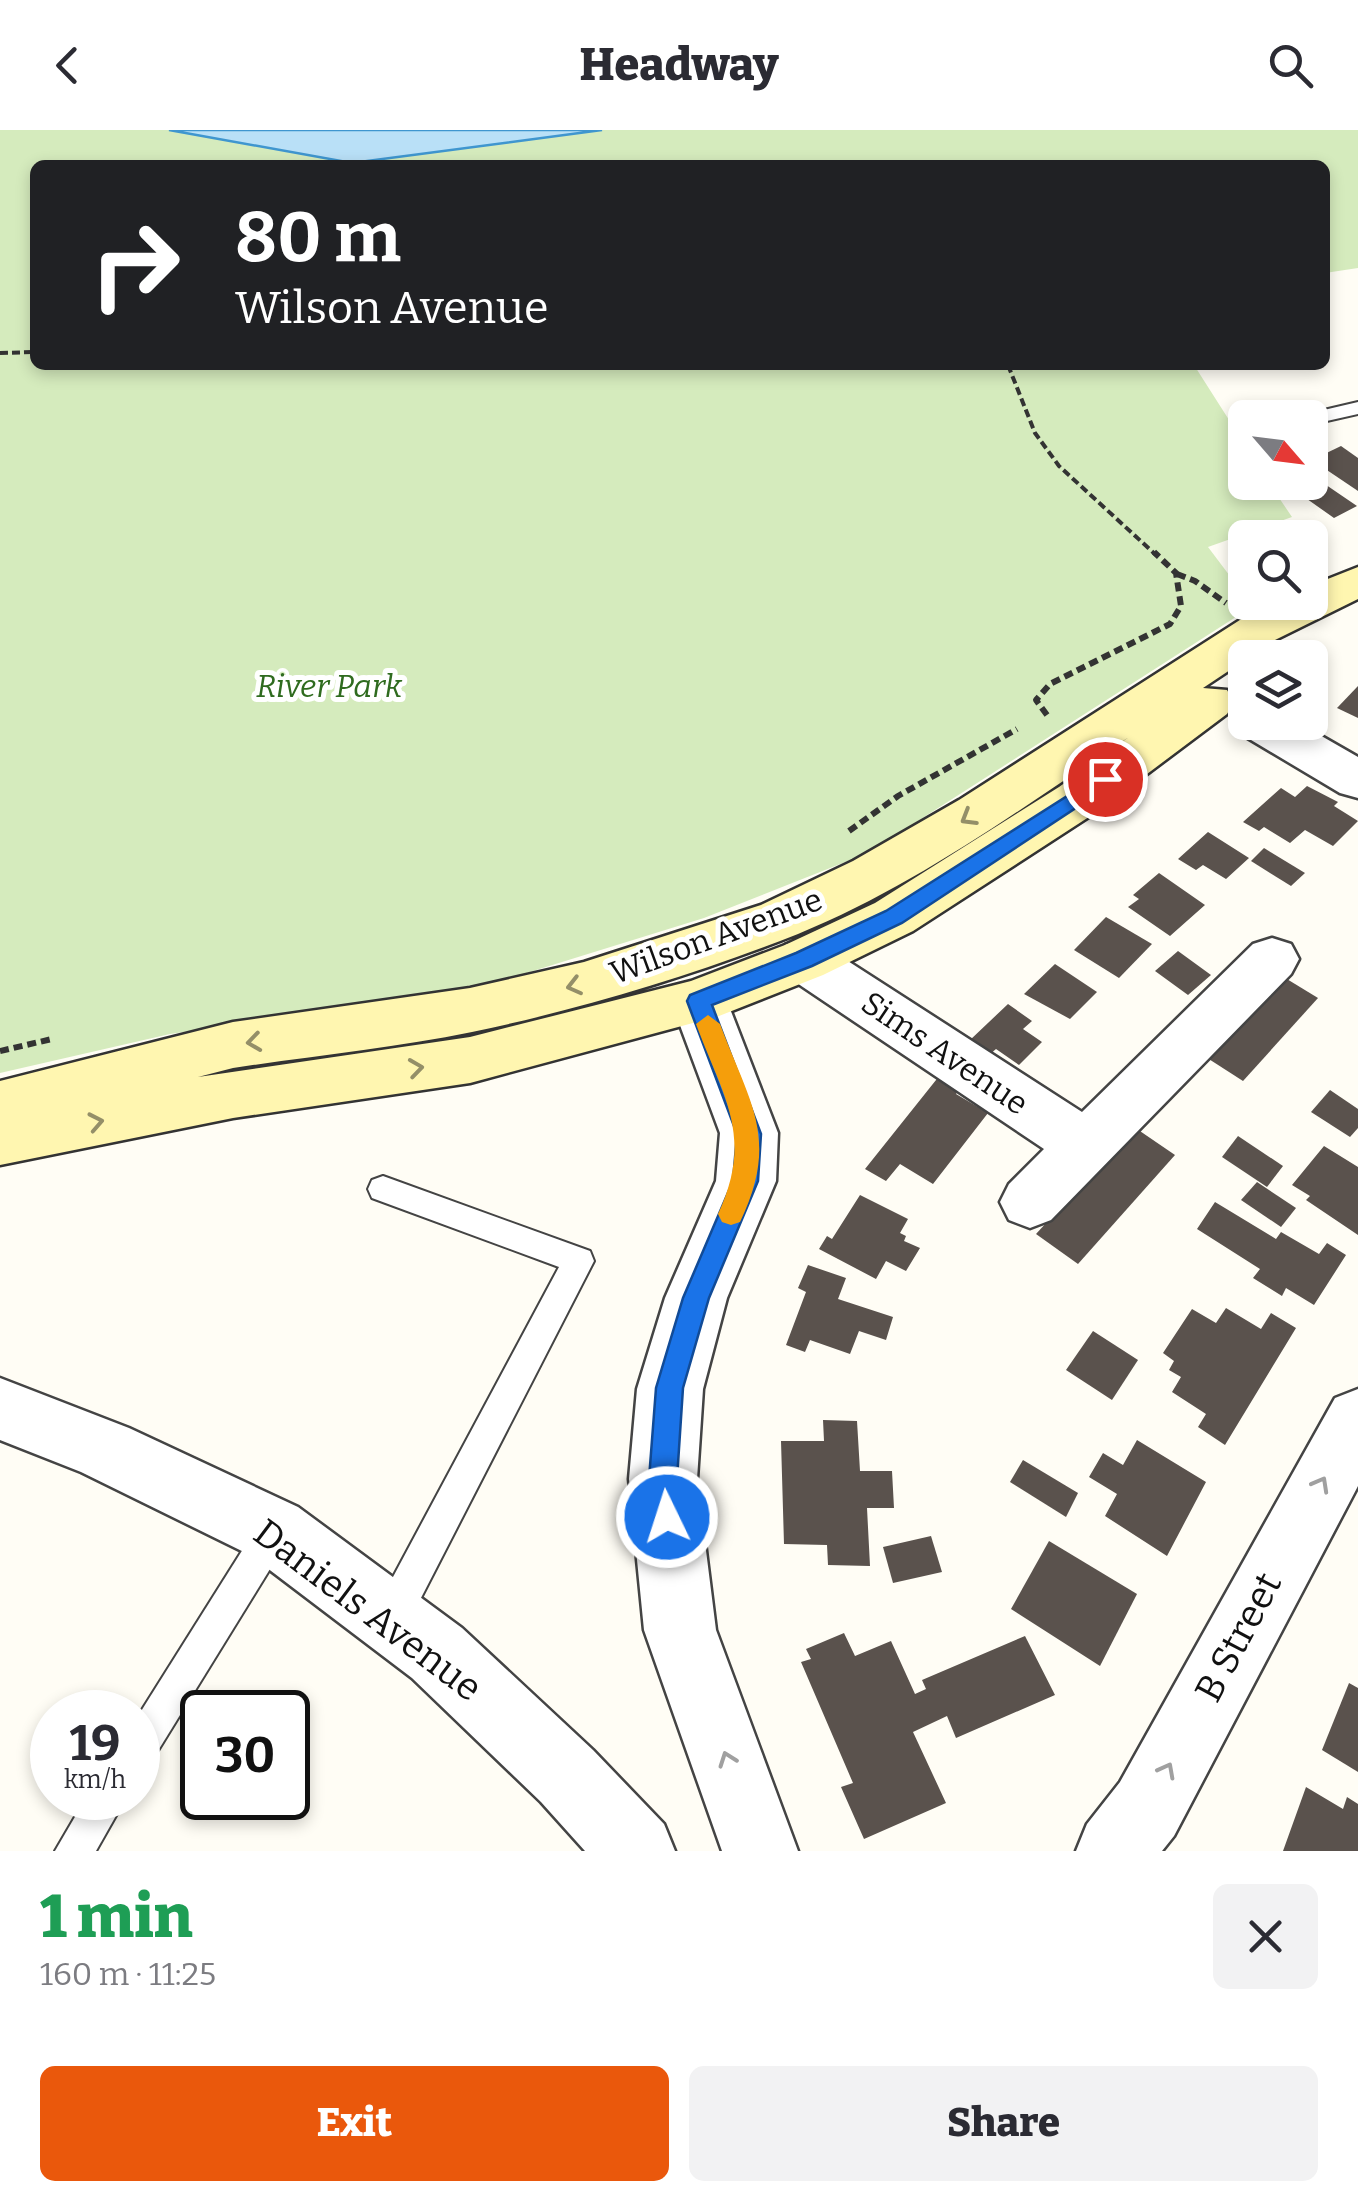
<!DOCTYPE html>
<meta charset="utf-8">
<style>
:root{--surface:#fff;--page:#f2f2f3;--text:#2b2b33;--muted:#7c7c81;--accent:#ea580c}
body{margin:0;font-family:Bitter,serif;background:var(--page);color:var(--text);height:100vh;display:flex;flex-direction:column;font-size:38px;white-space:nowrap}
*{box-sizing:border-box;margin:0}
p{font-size:32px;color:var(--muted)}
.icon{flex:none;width:55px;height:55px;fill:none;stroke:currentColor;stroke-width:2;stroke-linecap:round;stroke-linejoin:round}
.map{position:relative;height:1721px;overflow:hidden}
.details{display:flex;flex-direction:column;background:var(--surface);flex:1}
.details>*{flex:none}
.banner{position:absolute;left:30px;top:30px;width:1300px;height:210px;border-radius:15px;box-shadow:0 5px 15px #0003;background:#202124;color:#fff;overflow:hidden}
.needle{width:65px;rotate:118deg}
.fabs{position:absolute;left:1228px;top:270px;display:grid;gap:20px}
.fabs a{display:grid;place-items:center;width:100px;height:100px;border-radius:15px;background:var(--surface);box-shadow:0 5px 15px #0003;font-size:50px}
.speed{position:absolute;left:30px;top:1560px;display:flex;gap:20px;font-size:50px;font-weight:700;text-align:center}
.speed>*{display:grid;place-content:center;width:130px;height:130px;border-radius:50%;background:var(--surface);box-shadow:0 5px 15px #0003;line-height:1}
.speed small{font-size:25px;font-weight:400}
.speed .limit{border:5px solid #111;border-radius:15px;background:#fff;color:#111}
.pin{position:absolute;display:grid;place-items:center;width:85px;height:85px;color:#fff;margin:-42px;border:5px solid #fff;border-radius:50%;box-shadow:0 2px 10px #0007}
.me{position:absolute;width:110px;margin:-55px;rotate:356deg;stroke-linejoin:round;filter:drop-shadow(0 0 8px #0008)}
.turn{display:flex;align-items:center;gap:35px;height:210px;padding:0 40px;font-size:45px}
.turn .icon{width:130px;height:130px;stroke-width:2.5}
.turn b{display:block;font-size:70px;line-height:85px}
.round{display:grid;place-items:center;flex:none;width:105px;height:105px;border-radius:15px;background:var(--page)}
.headline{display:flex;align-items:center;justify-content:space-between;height:170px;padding:0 40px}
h1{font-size:60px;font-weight:800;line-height:75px;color:#1e9e55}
.button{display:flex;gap:20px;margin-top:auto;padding:20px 40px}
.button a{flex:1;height:115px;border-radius:15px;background:var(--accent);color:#fff;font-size:40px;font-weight:800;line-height:115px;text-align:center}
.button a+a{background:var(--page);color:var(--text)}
header{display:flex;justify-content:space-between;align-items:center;height:130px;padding:0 40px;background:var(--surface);font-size:45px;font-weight:800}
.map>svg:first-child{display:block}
.green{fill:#d5ebbd}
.water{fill:#b9e0f7;stroke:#3f96cf;stroke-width:2.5}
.building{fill:#5a524d}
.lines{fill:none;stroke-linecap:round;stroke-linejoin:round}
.service-casing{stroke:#444;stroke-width:4}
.minor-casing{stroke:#444;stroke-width:5}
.tertiary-casing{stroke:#444;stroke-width:5}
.secondary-casing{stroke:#333;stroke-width:5}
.path-far1{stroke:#333;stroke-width:4;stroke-dasharray:8 4;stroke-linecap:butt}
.path{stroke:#333;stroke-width:6;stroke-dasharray:9 5;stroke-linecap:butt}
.service{fill:#fff;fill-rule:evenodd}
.minor{fill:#fff;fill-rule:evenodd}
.tertiary{fill:#fff;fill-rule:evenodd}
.secondary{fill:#fff6b0;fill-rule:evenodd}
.oneway{stroke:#948f68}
.oneway2{stroke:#a0a0a0}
.route{fill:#1a73e8;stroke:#114b97;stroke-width:2.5}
.slow{fill:#f59e0b}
.labels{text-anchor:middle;stroke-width:10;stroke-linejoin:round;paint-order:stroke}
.park-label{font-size:32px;font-style:italic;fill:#2f6b1f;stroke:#fff}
.street-label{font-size:32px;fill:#111;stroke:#fff}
.near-street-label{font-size:38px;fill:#111;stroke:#fff}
</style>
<header><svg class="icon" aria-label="back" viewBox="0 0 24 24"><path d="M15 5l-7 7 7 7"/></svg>Headway<svg class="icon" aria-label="search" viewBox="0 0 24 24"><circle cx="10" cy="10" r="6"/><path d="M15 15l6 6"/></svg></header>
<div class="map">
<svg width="1358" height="1721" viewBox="0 0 1358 1721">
<rect width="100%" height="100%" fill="#fffdf5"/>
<!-- green -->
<path class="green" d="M 0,0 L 1358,0 L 1358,138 L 1325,143 L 1325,35 L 35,35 L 35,235 L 1194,235 L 1245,315 L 1245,352 L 1269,353 L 1292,387 L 1208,417 L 1245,466 L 1245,472 L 1253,476 L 868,723 L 704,788 L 468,861 L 170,904 L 0,943 Z"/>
<!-- water -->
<path class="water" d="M 169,0 L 602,0 L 352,33 Z"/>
<!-- building -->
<g class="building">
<path d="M 1341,316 L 1358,328 L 1358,361 L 1312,330 Z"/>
<path d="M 1310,344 L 1357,376 L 1334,388 L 1283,352 L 1310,352 Z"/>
<path d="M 1358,556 L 1358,588 L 1337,578 Z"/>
<path d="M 1307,656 L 1338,672 L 1334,676 L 1358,691 L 1333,716 L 1305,700 L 1290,713 L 1264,697 L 1259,701 L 1243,692 L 1281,658 L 1295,667 Z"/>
<path d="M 1208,702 L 1249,728 L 1226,749 L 1203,735 L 1196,740 L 1178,729 Z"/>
<path d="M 1264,718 L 1305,743 L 1291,756 L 1251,731 Z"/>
<path d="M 1159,743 L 1205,775 L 1170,806 L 1128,777 L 1139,769 L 1133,765 Z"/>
<path d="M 1106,787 L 1152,814 L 1119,848 L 1074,820 Z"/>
<path d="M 1178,821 L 1211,845 L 1188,865 L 1155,841 Z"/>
<path d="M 1055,834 L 1097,862 L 1070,889 L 1024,864 Z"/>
<path d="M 1277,843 L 1318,868 L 1243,951 L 1201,924 Z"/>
<path d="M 1008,874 L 1032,891 L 1023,899 L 1042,912 L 1019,935 L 996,919 L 989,925 L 969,911 Z"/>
<path d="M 944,940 L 965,952 L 956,964 L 988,983 L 933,1054 L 900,1034 L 886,1051 L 865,1039 Z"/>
<path d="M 1330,960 L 1358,979 L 1358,998 L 1350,1007 L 1311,982 Z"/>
<path d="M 1134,997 L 1175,1025 L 1078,1134 L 1036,1104 Z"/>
<path d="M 1238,1006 L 1283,1036 L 1267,1057 L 1222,1027 Z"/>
<path d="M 1324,1016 L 1358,1037 L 1358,1105 L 1306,1070 L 1310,1066 L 1292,1055 Z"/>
<path d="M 1257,1052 L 1296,1078 L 1281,1097 L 1241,1070 Z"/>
<path d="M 860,1065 L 908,1089 L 900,1103 L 906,1106 L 904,1111 L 920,1118 L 906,1141 L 886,1131 L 876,1149 L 819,1119 L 827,1106 L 832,1109 Z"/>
<path d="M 1215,1072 L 1276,1109 L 1281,1102 L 1319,1124 L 1327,1113 L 1346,1125 L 1314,1175 L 1286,1158 L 1282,1166 L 1253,1148 L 1260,1139 L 1197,1099 Z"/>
<path d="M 808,1135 L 846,1148 L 838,1169 L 893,1187 L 886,1210 L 859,1201 L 850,1224 L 810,1210 L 805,1222 L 786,1215 L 806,1162 L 798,1158 Z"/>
<path d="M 1226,1178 L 1261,1199 L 1271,1183 L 1296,1198 L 1225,1315 L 1198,1297 L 1206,1284 L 1172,1262 L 1181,1247 L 1169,1240 L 1174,1231 L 1163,1223 L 1192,1179 L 1216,1193 Z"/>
<path d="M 1093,1201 L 1138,1230 L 1112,1270 L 1066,1240 Z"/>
<path d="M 823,1290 L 857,1291 L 860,1341 L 892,1341 L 894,1378 L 867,1378 L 870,1436 L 828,1435 L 827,1415 L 784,1414 L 781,1311 L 824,1311 Z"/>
<path d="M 1137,1310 L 1206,1352 L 1167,1426 L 1105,1386 L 1117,1364 L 1089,1347 L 1103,1323 L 1123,1335 Z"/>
<path d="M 1023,1330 L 1078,1363 L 1066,1387 L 1010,1352 Z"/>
<path d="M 931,1406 L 942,1442 L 893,1453 L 883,1417 Z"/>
<path d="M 1049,1411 L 1137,1464 L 1100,1536 L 1011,1479 Z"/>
<path d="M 844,1503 L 855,1526 L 891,1511 L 915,1564 L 926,1559 L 922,1550 L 1025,1506 L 1055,1565 L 956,1608 L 947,1586 L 913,1602 L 946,1673 L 864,1709 L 841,1657 L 853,1653 L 801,1532 L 811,1529 L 806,1519 Z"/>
<path d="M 1349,1553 L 1358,1558 L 1358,1642 L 1322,1620 Z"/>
<path d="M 1306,1657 L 1343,1679 L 1347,1667 L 1358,1674 L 1358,1721 L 1283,1721 Z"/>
</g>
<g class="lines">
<!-- service casing -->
<g class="service-casing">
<g id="service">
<path d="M 1358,272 L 1358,284 L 1318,293 L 1308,287 L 1311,283 Z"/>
<path d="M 383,1046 L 590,1121 L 594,1131 L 404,1501 L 391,1506 L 378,1501 L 373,1488 L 378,1475 L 559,1137 L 372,1068 L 368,1059 L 372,1050 Z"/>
<path d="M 274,1384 L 286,1389 L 291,1401 L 286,1413 L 151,1632 L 138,1637 L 138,1586 L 262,1389 Z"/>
<path d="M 86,1668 L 126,1668 L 96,1721 L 55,1721 Z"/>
</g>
</g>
<!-- minor casing -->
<g class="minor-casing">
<g id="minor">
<path d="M 1245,579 L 1245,592 L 1297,592 L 1358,627 L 1358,668 L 1340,663 L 1241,604 L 1234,592 Z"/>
<path d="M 1272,808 L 1291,814 L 1299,829 L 1291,844 L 1051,1090 L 1030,1098 L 1009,1090 L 1000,1072 L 1009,1054 L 1044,1019 L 785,845 L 777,830 L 785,815 L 804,809 L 823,815 L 1082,982 L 1253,814 Z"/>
<path d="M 699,849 L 719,856 L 727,871 L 778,1003 L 776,1051 L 727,1168 L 703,1259 L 697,1349 L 716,1500 L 798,1721 L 722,1721 L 644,1500 L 629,1349 L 637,1259 L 665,1168 L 716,1051 L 720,1003 L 671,871 L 679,856 Z"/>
<path d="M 1358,1259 L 1358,1356 L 1174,1706 L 1162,1721 L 1076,1721 L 1087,1694 L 1120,1652 L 1335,1268 Z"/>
</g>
</g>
<!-- tertiary casing -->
<g class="tertiary-casing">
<path id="tertiary" d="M 0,1248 L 129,1298 L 298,1377 L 462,1498 L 593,1620 L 664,1694 L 675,1721 L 585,1721 L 541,1672 L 412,1548 L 250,1425 L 81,1342 L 0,1310 Z"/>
</g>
<!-- secondary casing -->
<g class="secondary-casing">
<path id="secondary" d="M 1358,437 L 1358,469 L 1275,510 L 1203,558 L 1227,560 L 1234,572 L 1227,584 L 1095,683 L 913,801 L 823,845 L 719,886 L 470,953 L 233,988 L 0,1035 L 0,951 L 233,892 L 470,858 L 584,832 L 761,775 L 853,731 L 959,670 L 1243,488 L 1276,472 L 1310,472 L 1310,456 ZM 1129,607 L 1059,657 L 875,773 L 785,815 L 691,851 L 470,907 L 198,947 L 233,938 C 312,926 394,918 472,902 C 582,879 694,845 798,804 C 916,756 1023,677 1129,607 Z"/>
</g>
<!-- path-far1 -->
<g class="path-far1">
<path d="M 0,223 L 35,222"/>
<path d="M 1008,235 L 1035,303 L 1059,336 L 1156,425"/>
</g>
<!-- path -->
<g class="path">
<path d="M 1177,444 L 1195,451 L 1226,473"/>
<path d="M 1047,585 L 1036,570 L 1050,554 L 1170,494 L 1181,476 L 1176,443 L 1154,422"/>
<path d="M 849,701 L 898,666 L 1017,599"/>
<path d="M 0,921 L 52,909"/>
</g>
<!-- service -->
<use href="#service" class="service"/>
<!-- minor -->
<use href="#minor" class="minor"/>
<!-- tertiary -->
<use href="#tertiary" class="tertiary"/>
<!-- secondary -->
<use href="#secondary" class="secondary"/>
</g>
<!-- one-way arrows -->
<defs><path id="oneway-chevron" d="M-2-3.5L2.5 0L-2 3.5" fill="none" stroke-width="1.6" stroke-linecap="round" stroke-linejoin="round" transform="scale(2.5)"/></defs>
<g class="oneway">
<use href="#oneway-chevron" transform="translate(968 688) rotate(149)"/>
<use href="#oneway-chevron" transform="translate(574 856) rotate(166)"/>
<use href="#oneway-chevron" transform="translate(254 912) rotate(172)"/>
<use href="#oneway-chevron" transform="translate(416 938) rotate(-8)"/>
<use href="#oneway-chevron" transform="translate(96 992) rotate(-11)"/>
</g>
<g class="oneway2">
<use href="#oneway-chevron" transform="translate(1321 1354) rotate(-61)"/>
<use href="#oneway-chevron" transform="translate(727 1629) rotate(-110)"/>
<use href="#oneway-chevron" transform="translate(1167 1640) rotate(-62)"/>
</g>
<!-- route -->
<path class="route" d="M 1105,642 L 1115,649 L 1112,654 L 902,793 L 812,836 L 712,875 L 761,1004 L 758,1051 L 709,1168 L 683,1258 L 677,1349 L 681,1387 L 677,1397 L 667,1401 L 657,1397 L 649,1349 L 656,1258 L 683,1168 L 733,1051 L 737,1004 L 687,871 L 690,865 L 796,823 L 886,781 Z"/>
<!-- slow -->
<path class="slow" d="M 708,885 L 720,894 C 750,974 780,1008 740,1092 L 731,1095 L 722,1092 L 718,1084 C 754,1006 724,969 696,894 Z"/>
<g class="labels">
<!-- park labels -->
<g class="park-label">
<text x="329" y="567">River Park</text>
</g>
<!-- street labels -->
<g class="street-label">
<text transform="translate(716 806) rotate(-20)" y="11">Wilson Avenue</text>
<text transform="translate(945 923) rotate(34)" y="11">Sims Avenue</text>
</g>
<!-- near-street labels -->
<g class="near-street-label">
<text transform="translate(368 1480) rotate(37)" y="13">Daniels Avenue</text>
<text transform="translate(1238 1507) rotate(-62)" y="13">B Street</text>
</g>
</g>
</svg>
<div class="fabs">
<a><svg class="needle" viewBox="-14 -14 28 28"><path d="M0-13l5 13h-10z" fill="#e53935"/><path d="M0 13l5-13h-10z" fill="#7c7c81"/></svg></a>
<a><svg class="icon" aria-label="search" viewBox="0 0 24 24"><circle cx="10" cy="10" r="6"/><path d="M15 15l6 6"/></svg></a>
<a><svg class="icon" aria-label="layers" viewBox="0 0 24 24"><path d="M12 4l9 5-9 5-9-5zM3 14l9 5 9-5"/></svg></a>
</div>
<div class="speed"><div>19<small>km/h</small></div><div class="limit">30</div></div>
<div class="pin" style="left:1105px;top:649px;background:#d93025"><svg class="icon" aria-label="arrive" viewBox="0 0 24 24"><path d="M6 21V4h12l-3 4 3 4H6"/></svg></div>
<svg class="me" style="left:667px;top:1387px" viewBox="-20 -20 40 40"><circle r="17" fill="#1a73e8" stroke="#fff" stroke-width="3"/><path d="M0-11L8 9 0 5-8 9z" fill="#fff"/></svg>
<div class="banner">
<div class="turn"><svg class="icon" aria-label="right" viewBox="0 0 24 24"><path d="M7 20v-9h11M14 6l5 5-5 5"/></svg><div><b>80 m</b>Wilson Avenue</div></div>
</div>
</div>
<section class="details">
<div class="headline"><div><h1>1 min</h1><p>160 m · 11:25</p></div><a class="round"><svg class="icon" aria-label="close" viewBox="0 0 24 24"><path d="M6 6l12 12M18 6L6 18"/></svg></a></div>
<div class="button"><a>Exit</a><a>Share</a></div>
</section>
